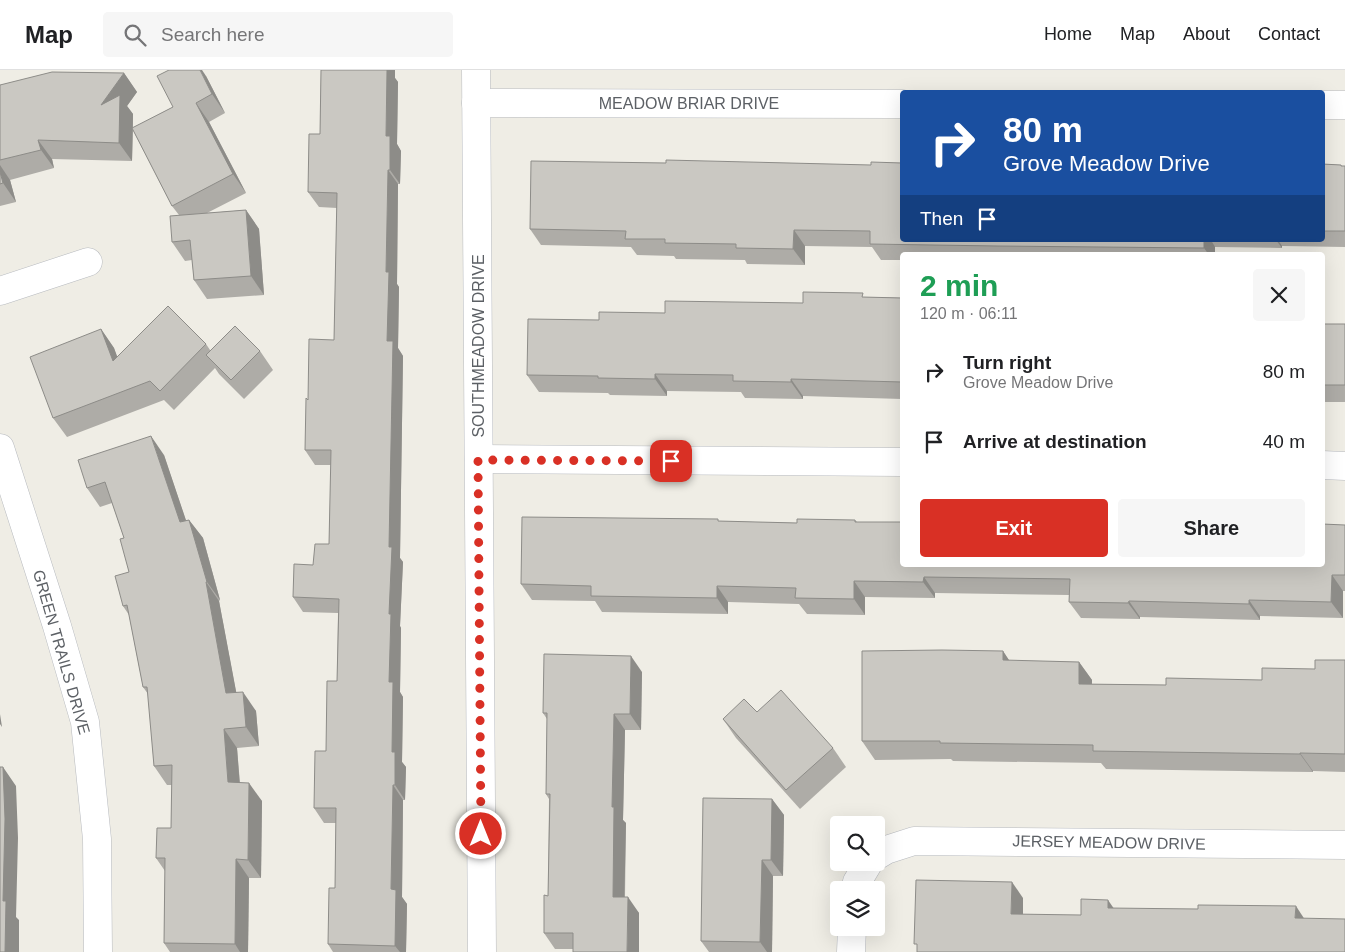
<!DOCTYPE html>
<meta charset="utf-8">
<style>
:root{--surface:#fff;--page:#f6f6f6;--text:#202124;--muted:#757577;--line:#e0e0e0;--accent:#d93025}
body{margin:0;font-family:Arial,sans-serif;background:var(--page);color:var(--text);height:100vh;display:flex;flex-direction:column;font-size:19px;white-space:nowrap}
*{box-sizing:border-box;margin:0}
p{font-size:16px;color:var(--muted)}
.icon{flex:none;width:28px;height:28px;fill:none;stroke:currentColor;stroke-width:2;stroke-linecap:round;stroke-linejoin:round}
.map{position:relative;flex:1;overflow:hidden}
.panel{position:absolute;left:900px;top:182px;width:425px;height:315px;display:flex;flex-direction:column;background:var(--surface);border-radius:5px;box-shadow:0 5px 20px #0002}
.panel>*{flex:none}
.top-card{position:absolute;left:900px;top:20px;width:425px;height:152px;border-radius:5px;box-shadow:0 5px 20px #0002;background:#1a4fa0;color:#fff;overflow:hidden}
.controls{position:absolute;left:830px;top:746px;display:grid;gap:10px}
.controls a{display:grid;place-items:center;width:55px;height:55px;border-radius:5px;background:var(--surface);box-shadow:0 5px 20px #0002;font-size:25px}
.pin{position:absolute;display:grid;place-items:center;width:42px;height:42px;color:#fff;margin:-21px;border-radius:10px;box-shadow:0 2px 8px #0006}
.me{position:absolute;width:55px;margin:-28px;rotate:0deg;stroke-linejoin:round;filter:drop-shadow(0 0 4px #0008)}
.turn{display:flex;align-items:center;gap:18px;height:105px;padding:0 20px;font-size:22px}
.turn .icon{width:65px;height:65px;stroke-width:2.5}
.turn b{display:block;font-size:35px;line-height:42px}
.then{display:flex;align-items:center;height:48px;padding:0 20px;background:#0003;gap:10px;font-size:19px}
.round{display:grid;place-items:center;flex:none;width:52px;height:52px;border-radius:5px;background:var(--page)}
.headline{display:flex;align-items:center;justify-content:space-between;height:85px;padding:0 20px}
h1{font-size:30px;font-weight:800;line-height:38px;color:#1e9e55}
.action{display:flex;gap:10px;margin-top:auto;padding:10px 20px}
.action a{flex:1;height:58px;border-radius:5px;background:var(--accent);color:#fff;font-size:20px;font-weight:800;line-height:58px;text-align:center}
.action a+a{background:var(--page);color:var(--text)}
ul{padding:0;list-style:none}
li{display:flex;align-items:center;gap:15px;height:70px;padding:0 20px}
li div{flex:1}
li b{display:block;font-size:19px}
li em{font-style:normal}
header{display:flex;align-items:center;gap:30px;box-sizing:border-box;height:70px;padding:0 25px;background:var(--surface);border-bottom:1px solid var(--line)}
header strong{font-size:24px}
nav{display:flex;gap:28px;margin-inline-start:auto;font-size:18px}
.search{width:350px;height:45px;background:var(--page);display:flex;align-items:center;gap:12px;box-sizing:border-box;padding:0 18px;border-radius:5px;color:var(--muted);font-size:19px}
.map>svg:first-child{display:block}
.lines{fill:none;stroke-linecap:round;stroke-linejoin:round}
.minor-casing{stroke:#b7babf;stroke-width:29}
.minor{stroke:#fff;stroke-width:28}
.wall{fill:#aeaca7}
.shaded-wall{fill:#8d8c88}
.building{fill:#cac8c2;stroke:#8d8c88}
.route{stroke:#d93025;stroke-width:9;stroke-dasharray:0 16.2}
.labels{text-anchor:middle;stroke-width:5;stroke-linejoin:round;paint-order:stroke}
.street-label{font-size:16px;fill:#5c6065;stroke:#fff}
</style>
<header>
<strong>Map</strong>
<div class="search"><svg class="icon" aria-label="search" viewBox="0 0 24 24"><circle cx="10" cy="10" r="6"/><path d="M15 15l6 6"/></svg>Search here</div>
<nav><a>Home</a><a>Map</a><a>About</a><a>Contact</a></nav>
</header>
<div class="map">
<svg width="1345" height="882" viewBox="0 0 1345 882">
<rect width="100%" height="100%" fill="#efede5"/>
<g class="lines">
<!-- minor casing -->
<g class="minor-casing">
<g id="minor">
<path d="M 476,0 L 482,882"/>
<path d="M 476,33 L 902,34"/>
<path d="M 1322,35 L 1345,35"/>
<path d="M 0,221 L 88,192"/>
<path d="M 0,378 L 57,556 L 85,652 L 97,769 L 98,882"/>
<path d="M 479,389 L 902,392"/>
<path d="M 1322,395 L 1345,396"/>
<path d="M 876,786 L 886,780 L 914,771 L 1345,775"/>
<path d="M 855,820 L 857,812 L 869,792"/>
<path d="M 851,882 L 852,858"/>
</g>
</g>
<!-- minor -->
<use href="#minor" class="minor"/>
</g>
<!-- wall -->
<g class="wall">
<path d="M 321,0 L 395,0 L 395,8 L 398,12 L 397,74 L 401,81 L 400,114 L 398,114 L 397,214 L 399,217 L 398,278 L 403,286 L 400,488 L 403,492 L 400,556 L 401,558 L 400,622 L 403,627 L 402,692 L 406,697 L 405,730 L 403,730 L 402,827 L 407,834 L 406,882 L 333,882 L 328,874 L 335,818 L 336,753 L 324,753 L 314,738 L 326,681 L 337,611 L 338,543 L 303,542 L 293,527 L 313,495 L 329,474 L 331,395 L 315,395 L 305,380 L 308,330 L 334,270 L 337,138 L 319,137 L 308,122 L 320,64 Z"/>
<path d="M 124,3 L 137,22 L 127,36 L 133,44 L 133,58 L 173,37 L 206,6 L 225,43 L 209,52 L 246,123 L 207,143 L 246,140 L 259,159 L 264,225 L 207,229 L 194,210 L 192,190 L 185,191 L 172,172 L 179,145 L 172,136 L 133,60 L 132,91 L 52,89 L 54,98 L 10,110 L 16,132 L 0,136 L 0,15 Z"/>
<path d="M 666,93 L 902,170 L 1322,170 L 1322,94 L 1341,95 L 1342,96 L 1345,96 L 1345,177 L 1282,176 L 1282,178 L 1215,177 L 1215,185 L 902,185 L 902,190 L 881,190 L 872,177 L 805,176 L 805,195 L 747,194 L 745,190 L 676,189 L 674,186 L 637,185 L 631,177 L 541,175 L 530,159 Z"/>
<path d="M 865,227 L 902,228 L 902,329 L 803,326 L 803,329 L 745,328 L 741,322 L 667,321 L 667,326 L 610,325 L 608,323 L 539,322 L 527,305 L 599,250 L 665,243 L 803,233 Z"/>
<rect x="1322" y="254" width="23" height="78"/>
<path d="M 101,259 L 114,278 L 117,287 L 206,274 L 210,280 L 260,281 L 273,300 L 244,329 L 219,304 L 215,298 L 174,340 L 164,330 L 67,367 L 53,348 Z"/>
<path d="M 164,385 L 186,451 L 189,450 L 203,468 L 220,530 L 219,531 L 236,622 L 256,641 L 259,676 L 237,678 L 240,713 L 262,731 L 261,808 L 249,808 L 248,882 L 170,882 L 164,873 L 165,801 L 156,788 L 171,758 L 172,715 L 167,715 L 154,696 L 148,624 L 143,617 L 129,545 L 123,536 L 129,502 L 124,468 L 112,433 L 100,437 L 87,418 Z"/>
<path d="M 855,450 L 902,495 L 1345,455 L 1345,521 L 1343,521 L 1343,548 L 1260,546 L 1260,550 L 1140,547 L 1140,549 L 1081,548 L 1069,532 L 1069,525 L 935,523 L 935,528 L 865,527 L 865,545 L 807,544 L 799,534 L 728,532 L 728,544 L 602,542 L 595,531 L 532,530 L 521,514 L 720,451 L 797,453 Z"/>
<path d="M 1003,581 L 1009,591 L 1079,592 L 1092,610 L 1092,614 L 1166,615 L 1262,610 L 1315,599 L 1345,590 L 1345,702 L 1313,701 L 1313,702 L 1106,699 L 1101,693 L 953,691 L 951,689 L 875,690 L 862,671 Z"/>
<path d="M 642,602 L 641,660 L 625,660 L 623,750 L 626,753 L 625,827 L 639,843 L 573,879 L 555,879 L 544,863 L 548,826 L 549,729 L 546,724 L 547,649 L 543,643 Z"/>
<path d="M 757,642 L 833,678 L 846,697 L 800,739 L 736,668 L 723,649 Z"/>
<path d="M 772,729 L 784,745 L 783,806 L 773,806 L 772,882 L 709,882 L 701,871 Z"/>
</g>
<!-- shaded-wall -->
<g class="shaded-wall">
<path d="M 200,0 L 202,0 L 206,6 L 225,43 L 212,24 Z"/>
<path d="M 387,0 L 395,0 L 395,8 L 398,12 L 397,74 L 401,81 L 400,114 L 390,100 L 386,66 Z"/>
<path d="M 124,3 L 137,22 L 127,36 L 133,44 L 132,91 L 119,73 L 101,35 Z"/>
<path d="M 196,33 L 209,52 L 246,123 L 233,104 Z"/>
<path d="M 38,70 L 52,89 L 54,98 L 41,80 Z"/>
<path d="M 0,95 L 10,110 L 16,132 L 3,113 L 0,102 Z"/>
<path d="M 388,100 L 398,114 L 397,214 L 399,217 L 398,278 L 403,286 L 400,488 L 403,492 L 400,556 L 401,558 L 400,622 L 403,627 L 402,692 L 406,697 L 405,730 L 395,715 L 392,682 L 389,612 L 389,477 L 386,202 Z"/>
<path d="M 246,140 L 259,159 L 264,225 L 251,206 Z"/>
<path d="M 794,160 L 805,176 L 805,195 L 793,179 Z"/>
<path d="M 1204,170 L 1211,170 L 1215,177 L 1215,185 L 1209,185 L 1204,178 Z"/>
<path d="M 1276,170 L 1278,170 L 1282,176 L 1282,178 Z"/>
<path d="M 101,259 L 114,278 L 126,310 L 113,291 Z"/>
<path d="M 655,304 L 667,321 L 667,326 L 655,309 Z"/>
<path d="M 791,309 L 803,326 L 803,329 L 791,312 Z"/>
<path d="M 151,366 L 164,385 L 193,471 L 180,452 Z"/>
<path d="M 189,450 L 203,468 L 220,530 L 207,512 Z"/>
<path d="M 1332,505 L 1343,521 L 1343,548 L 1331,532 Z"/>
<path d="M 924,507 L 935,523 L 935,528 L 923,512 Z"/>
<path d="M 854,511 L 865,527 L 865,545 L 854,529 Z"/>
<path d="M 206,512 L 219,531 L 240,642 L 226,623 Z"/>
<path d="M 717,516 L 728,532 L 728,544 L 717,528 Z"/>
<path d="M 1249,530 L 1260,546 L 1260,550 L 1249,534 Z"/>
<path d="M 1129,531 L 1140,547 L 1140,549 L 1128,533 Z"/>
<path d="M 1003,581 L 1015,599 L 1003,590 Z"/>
<path d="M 631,586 L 642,602 L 641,660 L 630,644 Z"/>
<path d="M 1079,592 L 1092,610 L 1091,632 L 1079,614 Z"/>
<path d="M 243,622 L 256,641 L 259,676 L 246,657 Z"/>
<path d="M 0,644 L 2,657 L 0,654 Z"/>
<path d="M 614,644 L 625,660 L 623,750 L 626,753 L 624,843 L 613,827 L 612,737 Z"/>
<path d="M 224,659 L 237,678 L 241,731 L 228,712 Z"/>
<path d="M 1300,683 L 1313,701 L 1313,702 L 1300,684 Z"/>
<path d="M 3,697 L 16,716 L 18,768 L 16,847 L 19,850 L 19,882 L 5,882 L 3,831 Z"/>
<path d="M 249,713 L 262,731 L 261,808 L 248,790 Z"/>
<path d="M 393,715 L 403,730 L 402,827 L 407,834 L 406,882 L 400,882 L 395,876 L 391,819 Z"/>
<path d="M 772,729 L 784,745 L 783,806 L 771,790 Z"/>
<path d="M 236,789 L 249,808 L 248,882 L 240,882 L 235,874 Z"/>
<path d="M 762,790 L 773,806 L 772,882 L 767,882 L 760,872 Z"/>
<path d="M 1012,812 L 1023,828 L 1023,860 L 1011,844 Z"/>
<path d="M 628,827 L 639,843 L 639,882 L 627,882 Z"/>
<path d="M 1108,830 L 1119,846 L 1108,838 Z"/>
<path d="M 1296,836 L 1307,853 L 1295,848 Z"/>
</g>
<!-- building -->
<g class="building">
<path d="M 169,0 L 200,0 L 212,24 L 196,33 L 233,104 L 172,136 L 132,58 L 173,37 L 157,6 Z"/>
<path d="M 321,0 L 387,0 L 386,66 L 390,66 L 390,100 L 388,100 L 386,202 L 389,202 L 387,271 L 393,271 L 389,477 L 392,477 L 389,544 L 391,544 L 389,612 L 393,612 L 392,682 L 395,682 L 395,715 L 393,715 L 391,819 L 396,820 L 395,876 L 328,874 L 329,818 L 335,818 L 336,738 L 314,738 L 315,681 L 326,681 L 327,611 L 337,611 L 339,529 L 293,527 L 294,494 L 313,495 L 315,474 L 329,474 L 331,380 L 305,380 L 306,328 L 308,330 L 309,269 L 334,270 L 337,123 L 308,122 L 309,64 L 320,64 Z"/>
<path d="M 52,2 L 124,3 L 101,35 L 120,25 L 119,73 L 38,70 L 41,80 L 0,90 L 0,15 Z"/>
<path d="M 666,90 L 871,95 L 871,92 L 902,93 L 902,170 L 1204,170 L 1204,178 L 997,176 L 870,174 L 870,161 L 794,160 L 793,179 L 736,178 L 736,174 L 665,173 L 665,169 L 625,169 L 626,161 L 530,159 L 531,91 L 666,93 Z"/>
<path d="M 1322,94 L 1341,95 L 1341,96 L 1345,96 L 1345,161 L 1322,161 Z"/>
<path d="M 0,102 L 3,113 L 0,114 Z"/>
<path d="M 246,140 L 251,206 L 194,210 L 190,170 L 172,172 L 170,146 Z"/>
<path d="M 803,222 L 863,223 L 862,227 L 902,228 L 902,312 L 791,309 L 791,312 L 733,311 L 733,305 L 655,304 L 655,309 L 598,308 L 598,306 L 527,305 L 528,249 L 599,250 L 599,242 L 665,243 L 665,231 L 803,233 Z"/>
<path d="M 168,236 L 206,274 L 160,321 L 150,311 L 53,348 L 30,287 L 101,259 L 113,291 Z"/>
<rect x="1322" y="254" width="23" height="61"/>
<path d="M 235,256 L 260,281 L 231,310 L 206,285 Z"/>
<path d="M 151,366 L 180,452 L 189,450 L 207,512 L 206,512 L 226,623 L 243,622 L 246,657 L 224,659 L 228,712 L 249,713 L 248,790 L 236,789 L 235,874 L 164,873 L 165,788 L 156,788 L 157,758 L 171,758 L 172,695 L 154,696 L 147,617 L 143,617 L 127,535 L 123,536 L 115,506 L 129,502 L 120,469 L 124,468 L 105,412 L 87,418 L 78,390 Z"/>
<path d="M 522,447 L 718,449 L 718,451 L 797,453 L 797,449 L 855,450 L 855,452 L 902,452 L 902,495 L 1322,495 L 1322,454 L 1345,455 L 1345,505 L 1332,505 L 1331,532 L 1249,530 L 1249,534 L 1129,531 L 1128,533 L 1069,532 L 1070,509 L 924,507 L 923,512 L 854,511 L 854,529 L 795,528 L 796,518 L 717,516 L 717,528 L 591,526 L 591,516 L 521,514 Z"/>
<path d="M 942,580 L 1003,581 L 1003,590 L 1079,592 L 1079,614 L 1166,615 L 1166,608 L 1262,610 L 1262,598 L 1315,599 L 1315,590 L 1345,590 L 1345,684 L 1300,683 L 1300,684 L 1093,681 L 1093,675 L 940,673 L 940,671 L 862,671 L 862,581 Z"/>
<path d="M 544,584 L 631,586 L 630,644 L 614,644 L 612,737 L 614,737 L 613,827 L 628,827 L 627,882 L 573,882 L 573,863 L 544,863 L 544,825 L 548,826 L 550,724 L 546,724 L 547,643 L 543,643 Z"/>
<path d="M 781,620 L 833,678 L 786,720 L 723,649 L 744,629 L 757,642 Z"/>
<path d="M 0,697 L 3,697 L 5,749 L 3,831 L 6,831 L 5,882 L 0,882 Z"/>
<path d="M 703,728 L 772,729 L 771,790 L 762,790 L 760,872 L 701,871 Z"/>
<path d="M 916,810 L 1012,812 L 1011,844 L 1081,845 L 1081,829 L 1108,830 L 1108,838 L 1198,839 L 1198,835 L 1296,836 L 1295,848 L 1345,849 L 1345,882 L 917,882 L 917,874 L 914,874 Z"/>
</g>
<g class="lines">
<!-- route -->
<path class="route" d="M 481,764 L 478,390 L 671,391"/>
</g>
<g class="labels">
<!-- street labels -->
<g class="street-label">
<text x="689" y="39">MEADOW BRIAR DRIVE</text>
<text transform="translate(478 276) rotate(-90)" y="6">SOUTHMEADOW DRIVE</text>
<text transform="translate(62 582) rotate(74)" y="6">GREEN TRAILS DRIVE</text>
<text transform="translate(1109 772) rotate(1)" y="6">JERSEY MEADOW DRIVE</text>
</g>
</g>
</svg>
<div class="controls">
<a><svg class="icon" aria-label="search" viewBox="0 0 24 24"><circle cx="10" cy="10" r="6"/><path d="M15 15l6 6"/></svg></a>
<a><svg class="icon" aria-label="layers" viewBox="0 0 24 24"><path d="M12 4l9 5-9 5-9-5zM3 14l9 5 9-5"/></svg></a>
</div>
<div class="pin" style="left:671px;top:391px;background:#d93025"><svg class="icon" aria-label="arrive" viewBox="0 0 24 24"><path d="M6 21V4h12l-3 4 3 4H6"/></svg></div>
<svg class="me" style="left:481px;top:764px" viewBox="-20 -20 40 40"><circle r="17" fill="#d93025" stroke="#fff" stroke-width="3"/><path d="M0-11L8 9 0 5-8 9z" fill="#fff"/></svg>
<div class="top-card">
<div class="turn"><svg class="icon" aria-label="right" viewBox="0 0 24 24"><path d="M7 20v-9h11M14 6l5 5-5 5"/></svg><div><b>80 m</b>Grove Meadow Drive</div></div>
<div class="then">Then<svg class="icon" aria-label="arrive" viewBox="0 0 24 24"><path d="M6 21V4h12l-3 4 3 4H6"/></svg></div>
</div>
<section class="panel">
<div class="headline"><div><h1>2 min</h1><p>120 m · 06:11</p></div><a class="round"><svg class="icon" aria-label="close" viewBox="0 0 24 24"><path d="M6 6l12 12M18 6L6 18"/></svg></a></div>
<ul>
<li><svg class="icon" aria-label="right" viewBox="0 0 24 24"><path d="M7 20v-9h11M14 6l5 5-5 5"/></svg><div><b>Turn right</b><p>Grove Meadow Drive</p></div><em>80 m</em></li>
<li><svg class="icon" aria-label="arrive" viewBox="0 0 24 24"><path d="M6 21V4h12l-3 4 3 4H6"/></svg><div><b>Arrive at destination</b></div><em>40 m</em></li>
</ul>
<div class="action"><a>Exit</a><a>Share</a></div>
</section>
</div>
